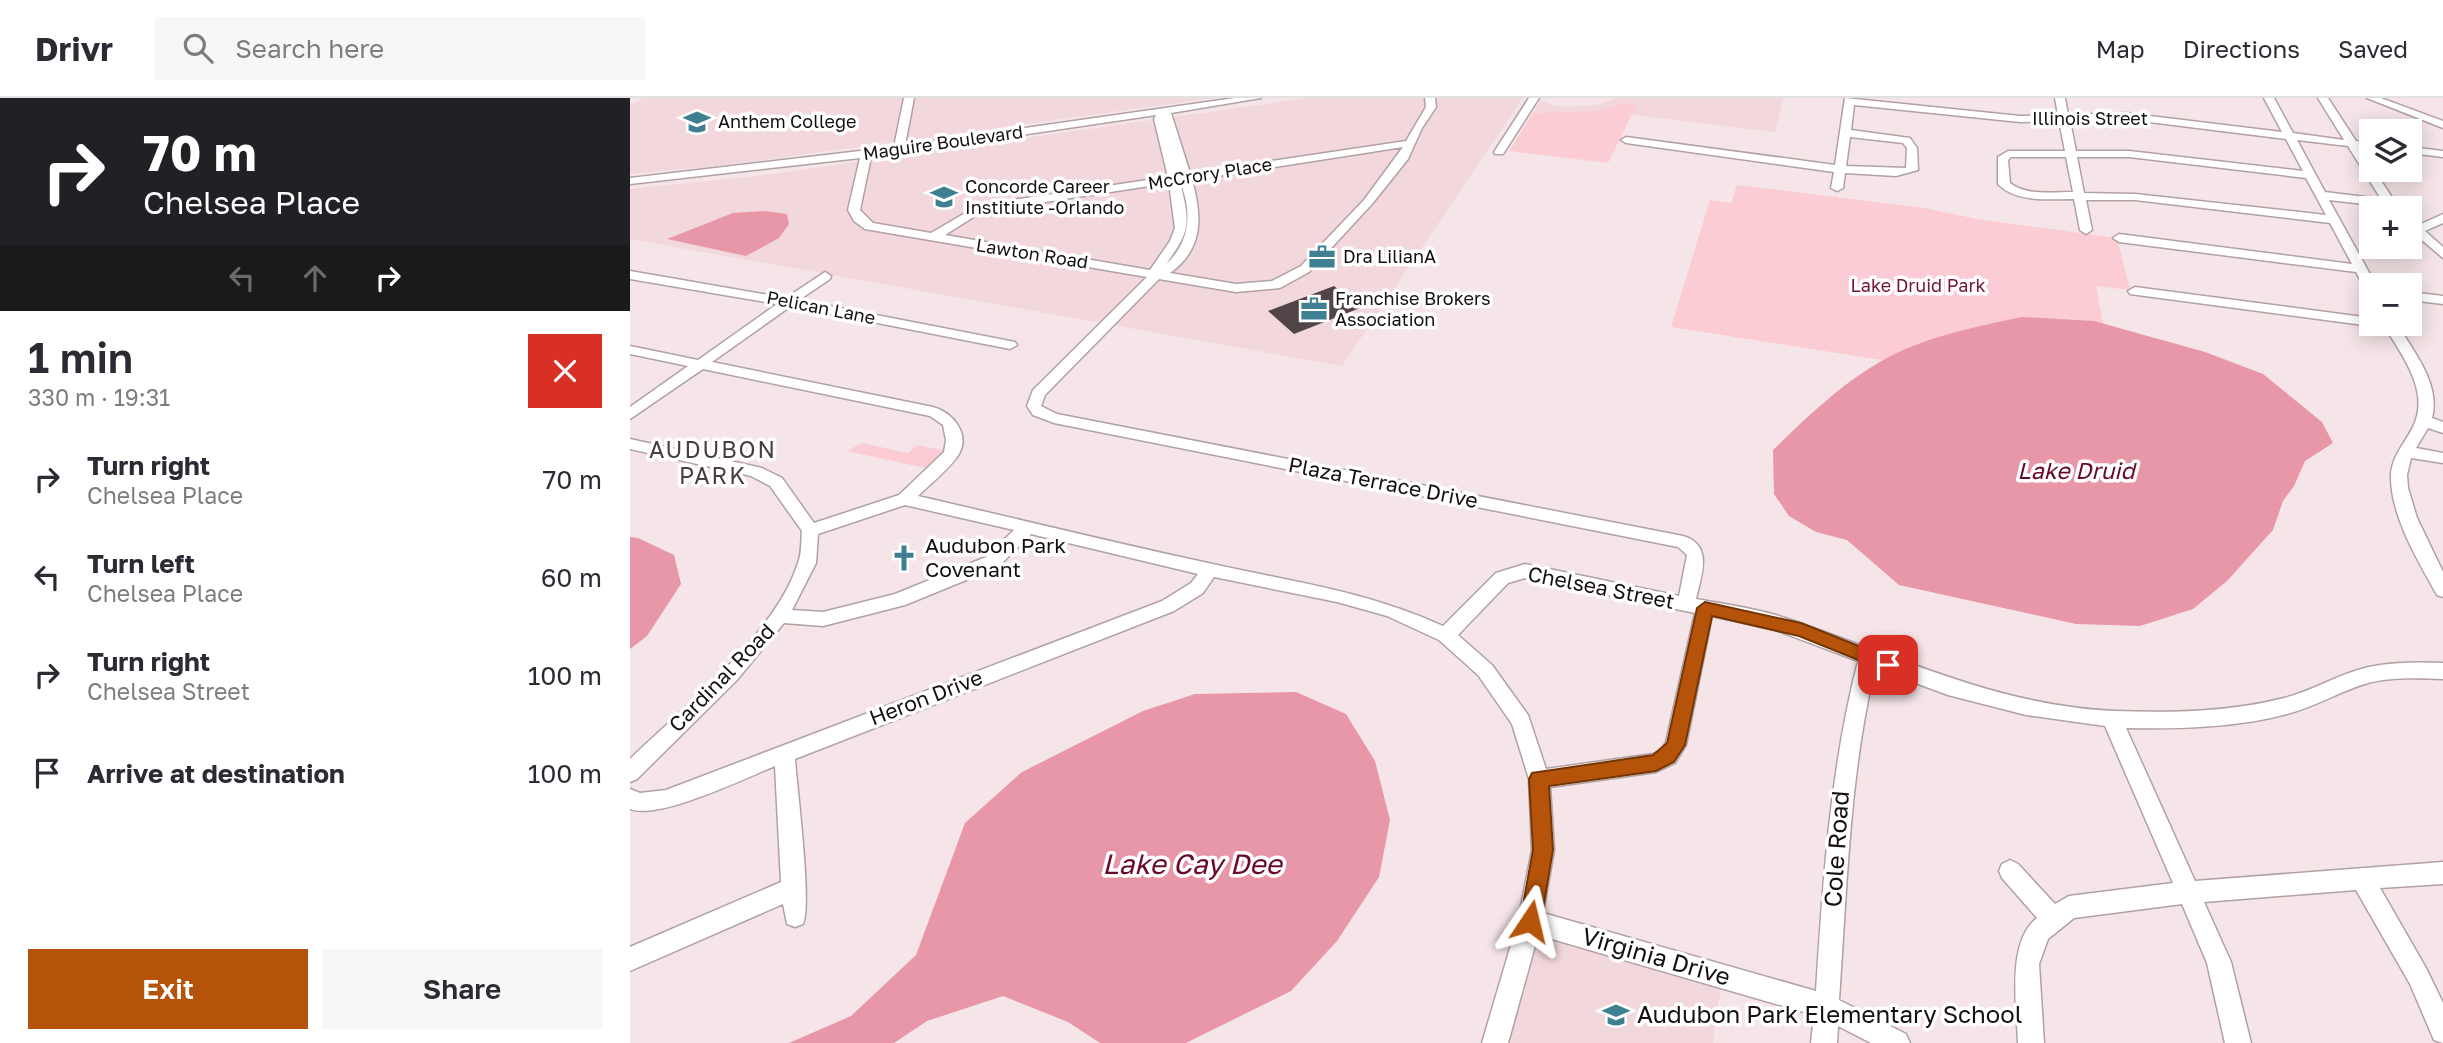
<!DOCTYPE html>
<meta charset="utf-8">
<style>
:root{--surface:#fff;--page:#f7f7f7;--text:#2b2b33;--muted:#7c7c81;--line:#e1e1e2;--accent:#b45309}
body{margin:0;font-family:"Golos Text",sans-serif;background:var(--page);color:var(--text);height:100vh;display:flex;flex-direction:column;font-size:26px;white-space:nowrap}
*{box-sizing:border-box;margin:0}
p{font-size:23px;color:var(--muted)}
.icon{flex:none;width:38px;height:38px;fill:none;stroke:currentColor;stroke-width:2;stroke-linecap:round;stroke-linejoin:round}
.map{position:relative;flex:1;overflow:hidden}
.sheet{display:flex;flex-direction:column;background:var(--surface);width:630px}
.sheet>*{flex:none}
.top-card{background:#202124;color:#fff;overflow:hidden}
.tools{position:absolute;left:1729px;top:21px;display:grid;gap:14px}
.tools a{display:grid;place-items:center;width:63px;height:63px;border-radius:0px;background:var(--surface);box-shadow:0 4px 18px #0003;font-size:35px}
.pin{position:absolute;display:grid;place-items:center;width:60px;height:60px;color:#fff;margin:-30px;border-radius:14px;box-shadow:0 4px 10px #0006}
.me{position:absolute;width:77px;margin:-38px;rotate:10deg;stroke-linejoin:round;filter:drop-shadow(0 0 5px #0008)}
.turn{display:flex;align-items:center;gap:24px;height:147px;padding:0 28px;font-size:32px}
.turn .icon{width:91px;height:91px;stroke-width:2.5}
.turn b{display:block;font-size:49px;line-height:60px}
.lanes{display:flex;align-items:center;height:66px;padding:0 28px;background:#0003;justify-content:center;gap:35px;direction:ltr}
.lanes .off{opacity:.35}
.round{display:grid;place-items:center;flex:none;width:74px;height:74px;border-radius:0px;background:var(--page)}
.headline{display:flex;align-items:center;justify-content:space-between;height:119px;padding:0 28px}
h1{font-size:42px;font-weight:600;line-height:52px}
.action{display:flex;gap:14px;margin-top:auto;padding:14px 28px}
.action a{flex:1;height:80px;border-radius:0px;background:var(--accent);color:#fff;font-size:28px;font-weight:600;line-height:80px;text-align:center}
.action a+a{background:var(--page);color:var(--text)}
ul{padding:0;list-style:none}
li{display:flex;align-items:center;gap:21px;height:98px;padding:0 28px}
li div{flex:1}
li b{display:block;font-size:26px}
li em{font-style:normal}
header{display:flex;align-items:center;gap:42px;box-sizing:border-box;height:98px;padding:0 35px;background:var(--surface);border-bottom:2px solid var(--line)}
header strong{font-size:33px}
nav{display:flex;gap:38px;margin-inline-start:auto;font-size:24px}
.search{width:490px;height:63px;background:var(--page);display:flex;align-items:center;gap:18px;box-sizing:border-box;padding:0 24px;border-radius:0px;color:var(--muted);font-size:26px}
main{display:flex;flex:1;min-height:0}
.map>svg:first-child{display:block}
.built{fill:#f2d8dc}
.green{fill:#fbccd3}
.water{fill:#e797a7}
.building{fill:#514446}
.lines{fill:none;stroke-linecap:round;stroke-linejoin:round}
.minor-casing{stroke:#b1a1a3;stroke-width:3}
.minor{fill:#fff;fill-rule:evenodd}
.route{fill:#b45309;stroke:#753606;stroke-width:2}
.labels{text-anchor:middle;stroke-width:7;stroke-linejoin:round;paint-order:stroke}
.far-street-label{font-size:18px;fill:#150f10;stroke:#fff}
.far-poi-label{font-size:18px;fill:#150f10;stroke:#fff;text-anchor:start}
.far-park-label{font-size:18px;fill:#721634;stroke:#fff}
.street-label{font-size:21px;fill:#150f10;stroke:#fff}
.poi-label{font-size:21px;fill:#150f10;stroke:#fff;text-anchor:start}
.neighbourhood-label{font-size:23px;letter-spacing:2px;fill:#4a3d3f;stroke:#fff}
.water-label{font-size:23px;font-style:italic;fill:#68092c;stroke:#fff}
.near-street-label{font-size:24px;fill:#150f10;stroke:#fff}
.near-poi-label{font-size:24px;fill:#150f10;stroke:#fff;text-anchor:start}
.near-water-label{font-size:28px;font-style:italic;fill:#68092c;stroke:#fff}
</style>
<header>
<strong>Drivr</strong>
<div class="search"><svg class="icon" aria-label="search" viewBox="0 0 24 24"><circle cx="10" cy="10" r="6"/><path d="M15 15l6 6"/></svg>Search here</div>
<nav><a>Map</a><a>Directions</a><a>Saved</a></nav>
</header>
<main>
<section class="sheet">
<div class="top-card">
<div class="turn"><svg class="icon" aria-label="right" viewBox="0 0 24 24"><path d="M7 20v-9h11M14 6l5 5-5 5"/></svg><div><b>70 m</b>Chelsea Place</div></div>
<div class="lanes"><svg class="icon off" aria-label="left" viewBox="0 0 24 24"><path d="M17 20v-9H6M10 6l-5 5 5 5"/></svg><svg class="icon off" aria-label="ahead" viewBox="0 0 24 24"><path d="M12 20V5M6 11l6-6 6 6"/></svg><svg class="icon" aria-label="right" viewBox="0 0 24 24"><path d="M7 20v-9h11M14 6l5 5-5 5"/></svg></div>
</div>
<div class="headline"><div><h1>1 min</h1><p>330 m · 19:31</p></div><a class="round" style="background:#d93025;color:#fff"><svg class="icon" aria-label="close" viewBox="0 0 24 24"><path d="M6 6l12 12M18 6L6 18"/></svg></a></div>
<ul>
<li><svg class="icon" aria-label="right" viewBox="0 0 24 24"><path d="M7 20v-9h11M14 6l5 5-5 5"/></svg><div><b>Turn right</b><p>Chelsea Place</p></div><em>70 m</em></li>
<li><svg class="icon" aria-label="left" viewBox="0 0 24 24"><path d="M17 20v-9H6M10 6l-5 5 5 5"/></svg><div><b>Turn left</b><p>Chelsea Place</p></div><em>60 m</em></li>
<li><svg class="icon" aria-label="right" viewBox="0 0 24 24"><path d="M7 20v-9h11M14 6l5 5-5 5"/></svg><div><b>Turn right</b><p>Chelsea Street</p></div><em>100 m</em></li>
<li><svg class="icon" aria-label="arrive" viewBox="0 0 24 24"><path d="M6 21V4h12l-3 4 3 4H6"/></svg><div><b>Arrive at destination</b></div><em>100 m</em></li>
</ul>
<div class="action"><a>Exit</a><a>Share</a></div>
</section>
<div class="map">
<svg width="1813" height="945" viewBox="0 0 1813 945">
<rect width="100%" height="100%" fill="#f6e5e8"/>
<!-- built -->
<g class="built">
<path d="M 14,0 L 584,0 L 97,67 L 0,76 L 0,7 Z"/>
<path d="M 677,0 L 893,0 L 712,268 L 0,141 L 0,91 L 135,77 Z"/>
<path d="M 986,0 L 1154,0 L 1145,34 L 1002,17 L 1007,6 L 995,5 L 962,13 L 903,15 L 911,2 L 925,8 L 942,9 L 969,6 Z"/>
<path d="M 909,840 L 1091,888 L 1083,945 L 878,945 Z"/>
</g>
<!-- green -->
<g class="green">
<path d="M 995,5 L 1007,6 L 978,65 L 879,53 L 903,15 L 962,13 Z"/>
<path d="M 1107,87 L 1294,110 L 1347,121 L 1487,140 L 1500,192 L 1466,188 L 1487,299 L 1041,229 L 1080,102 L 1101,105 Z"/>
<path d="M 232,345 L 278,355 L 287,347 L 314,352 L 295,370 L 217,353 Z"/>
</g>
<!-- water -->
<g class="water">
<path d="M 135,113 L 157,116 L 159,126 L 149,140 L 116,158 L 37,141 L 103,115 Z"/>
<path d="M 1392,219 L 1464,223 L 1575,254 L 1633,276 L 1692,324 L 1703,345 L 1675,363 L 1664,388 L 1653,403 L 1643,432 L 1597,483 L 1563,511 L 1510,528 L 1446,526 L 1269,487 L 1217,442 L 1186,434 L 1159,418 L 1144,396 L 1143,352 C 1177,319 1214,283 1257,260 C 1298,238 1346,229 1392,219 Z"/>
<path d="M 0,439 L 8,440 L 44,457 L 51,486 L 17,538 L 0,551 Z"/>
<path d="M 666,594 L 716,616 L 745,663 L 760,722 L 749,779 L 707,843 L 661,893 L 556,945 L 470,945 L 438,924 L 373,898 L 297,923 L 264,945 L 159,945 L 221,918 L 286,857 L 335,725 L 392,674 L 513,613 L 565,596 Z"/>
</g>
<!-- building -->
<path class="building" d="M 704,188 L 730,210 L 664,236 L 638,213 Z"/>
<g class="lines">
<!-- minor casing -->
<g class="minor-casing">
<g id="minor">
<path d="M 274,0 L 284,0 L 275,47 L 605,0 L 631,0 L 541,15 L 560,75 L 776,43 L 796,9 L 795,0 L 805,0 L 806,9 L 792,30 L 778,61 L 742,106 L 679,174 L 650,190 L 606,194 L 529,181 L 415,297 L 411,308 L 427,316 L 1053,438 C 1084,447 1071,478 1066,501 C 1093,506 1123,510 1149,518 C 1261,555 1365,608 1485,613 C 1541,615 1600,614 1654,600 C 1683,593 1710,575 1739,569 C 1763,564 1789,564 1813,565 L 1813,581 C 1789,580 1761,579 1738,585 C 1710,593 1685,609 1657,616 C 1605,630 1549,631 1496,630 L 1565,783 L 1813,764 L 1813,786 L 1750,790 L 1796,870 L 1813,905 L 1813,945 L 1804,942 L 1780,886 L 1726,792 L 1574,804 L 1601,864 L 1621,945 L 1595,945 L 1577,865 L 1552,806 L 1444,820 L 1418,841 L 1409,866 L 1414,945 L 1388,945 C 1387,910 1376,844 1407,820 L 1372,780 L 1369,773 L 1372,766 L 1380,762 L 1388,766 L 1425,806 L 1439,798 L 1543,785 L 1475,628 L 1396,617 L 1318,597 L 1245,570 C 1219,679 1217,790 1209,902 L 1276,936 L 1280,945 L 1241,945 L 1208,928 L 1207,945 L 1181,945 L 1184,917 L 908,837 L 878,945 L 852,945 L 888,823 L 902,752 L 899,681 L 882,626 L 848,577 L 809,542 L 757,518 L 707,504 L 584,479 L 573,495 L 544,513 L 165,661 C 167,691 182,806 173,826 L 165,829 L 157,826 L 153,806 L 0,873 L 0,849 L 151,784 L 145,668 C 113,681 29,722 0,711 L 0,691 L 10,695 L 36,692 L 532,503 L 561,485 L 568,476 L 401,436 L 368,469 L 275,507 L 193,528 L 154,525 L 107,582 L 7,681 L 0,684 L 0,661 C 54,609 145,537 168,465 C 172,455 171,443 172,433 L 140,388 L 121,378 L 0,351 L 0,341 L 132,370 L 152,380 L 184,425 L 269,397 L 314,354 L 316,342 L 313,327 L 300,318 L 73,271 L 0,321 L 0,309 L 58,268 L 0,256 L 0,248 L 68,262 L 147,206 L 0,181 L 0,173 L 156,200 L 195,174 L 201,178 L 200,181 L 169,202 L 385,244 L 387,247 L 380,251 L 161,208 L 82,264 L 303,309 C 324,315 342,338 327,359 C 316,374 300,386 288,398 C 384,420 481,444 578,465 C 662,484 733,492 813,528 L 866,475 L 895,466 L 1049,498 L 1057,457 L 1048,449 L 424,325 L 403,317 L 397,308 L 403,292 L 517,179 L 235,131 L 224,123 L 218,112 L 230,60 L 0,86 L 0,80 L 264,49 ZM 526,17 L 524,21 L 538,79 L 362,105 L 337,114 L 301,135 L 243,125 L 230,112 L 241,59 ZM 773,49 L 734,102 L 671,168 L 642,183 L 606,186 L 540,175 C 574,151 572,118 562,82 ZM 550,84 C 562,112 561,144 536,166 C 561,132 560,125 550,84 ZM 539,85 L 545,130 L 540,143 L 520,172 L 315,137 L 345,118 L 364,112 ZM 275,407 L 384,432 L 356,459 L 265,496 L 193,514 L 162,512 L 186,465 L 188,436 ZM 895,480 L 1065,515 L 1036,644 L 1031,653 L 1023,656 L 916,671 L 898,617 L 862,567 L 828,537 L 878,485 ZM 1082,518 L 1143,531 L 1228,563 C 1200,672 1193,782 1186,893 L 913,815 L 924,752 L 920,689 L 1026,674 L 1045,665 L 1056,647 Z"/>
<path d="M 899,0 L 909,0 L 873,56 L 865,56 L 864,54 Z"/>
<path d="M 1215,0 L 1390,18 L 1428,17 L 1425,0 L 1435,0 L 1438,17 L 1495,15 L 1652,34 L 1634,0 L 1644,0 L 1663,35 L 1714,42 L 1688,0 L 1698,0 L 1726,43 L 1741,45 L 1741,51 L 1730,50 L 1741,72 L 1744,72 L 1769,110 L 1699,102 L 1746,187 L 1741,187 L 1741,194 L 1736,193 L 1726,174 L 1489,144 L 1483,140 L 1489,136 L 1722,166 L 1700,125 L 1505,102 L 1456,102 L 1462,132 L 1456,136 L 1450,132 L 1444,101 C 1420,101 1386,105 1368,86 L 1368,59 L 1378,53 L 1435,53 L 1429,23 L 1390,24 L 1224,7 L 1221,32 L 1280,40 L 1287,50 L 1288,72 L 1266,78 L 1215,75 L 1213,90 L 1207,93 L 1201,90 L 1204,74 L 996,45 L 991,42 L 996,39 L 1205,67 ZM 1495,21 L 1656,41 L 1673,73 L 1499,53 L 1446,53 L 1440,23 ZM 1220,39 L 1273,45 L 1277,50 L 1276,70 L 1216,68 ZM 1667,42 L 1718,48 L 1751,101 L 1695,94 ZM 1381,59 L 1436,59 L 1443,94 C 1423,94 1396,98 1380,85 L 1378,62 ZM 1447,59 L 1499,59 L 1676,80 L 1696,117 L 1505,96 L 1454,95 Z"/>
<path d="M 1737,0 L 1751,0 L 1813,23 L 1813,30 Z"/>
<path d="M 1780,49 L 1813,53 L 1813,59 L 1780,55 Z"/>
<path d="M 1813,116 L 1813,125 L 1795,133 L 1813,149 L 1813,160 L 1780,132 L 1780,122 L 1789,127 Z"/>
<path d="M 1505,189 L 1741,220 L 1741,226 L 1747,226 L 1741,228 L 1500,196 L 1498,193 Z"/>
<path d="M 1780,194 L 1813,198 L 1813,206 L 1780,202 Z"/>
<path d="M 1753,226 L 1767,226 C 1783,253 1811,286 1802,320 L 1813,324 L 1813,335 L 1798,330 L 1786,350 L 1813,355 L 1813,365 L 1781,360 L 1777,377 L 1778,390 L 1787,420 L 1813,474 L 1813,499 L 1807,497 C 1788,463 1760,417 1761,377 C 1762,358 1775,345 1783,329 C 1801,293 1771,256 1753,226 Z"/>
</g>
</g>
<!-- minor -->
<use href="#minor" class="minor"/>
</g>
<!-- route -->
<path class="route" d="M 1075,504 L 1171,525 L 1264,562 L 1266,567 L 1258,574 L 1169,538 L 1082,518 L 1055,647 L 1044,664 L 1026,673 L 919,688 L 923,752 L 911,823 L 908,831 L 900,834 L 893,831 L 890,823 L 903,752 L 899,681 L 902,675 L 1023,657 L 1037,645 L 1067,510 Z"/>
<!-- icons -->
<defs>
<g id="university-bare" transform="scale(2.1)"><path d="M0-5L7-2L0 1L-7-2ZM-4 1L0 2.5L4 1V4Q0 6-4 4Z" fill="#3e8091" stroke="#fff" stroke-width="2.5" paint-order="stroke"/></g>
<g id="office-bare" transform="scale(2.1)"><path d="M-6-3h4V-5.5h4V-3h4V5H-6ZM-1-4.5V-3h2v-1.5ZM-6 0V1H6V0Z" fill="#3e8091" stroke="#fff" stroke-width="2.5" paint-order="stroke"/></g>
<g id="church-bare" transform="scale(2.1)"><path d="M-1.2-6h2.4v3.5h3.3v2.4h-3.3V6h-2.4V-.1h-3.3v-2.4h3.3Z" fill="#3e8091" stroke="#fff" stroke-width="2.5" paint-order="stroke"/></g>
<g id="school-bare" transform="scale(2.1)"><path d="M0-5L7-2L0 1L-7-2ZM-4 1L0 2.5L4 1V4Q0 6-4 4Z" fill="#3e8091" stroke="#fff" stroke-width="2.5" paint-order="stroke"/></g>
</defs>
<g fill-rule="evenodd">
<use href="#university-bare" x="67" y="24"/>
<use href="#university-bare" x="314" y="99"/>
<use href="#office-bare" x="692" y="159"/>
<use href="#office-bare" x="684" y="211"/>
<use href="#church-bare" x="274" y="460"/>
<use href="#school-bare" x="986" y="917"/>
</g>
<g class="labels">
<!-- far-street labels -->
<g class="far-street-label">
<text x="1460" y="27">Illinois Street</text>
<text transform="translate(313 45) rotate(-8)" y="6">Maguire Boulevard</text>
<text transform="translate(580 76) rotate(-9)" y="6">McCrory Place</text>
<text transform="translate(402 156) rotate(9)" y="6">Lawton Road</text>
<text transform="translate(191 210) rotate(11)" y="6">Pelican Lane</text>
</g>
<!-- far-poi labels -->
<g class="far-poi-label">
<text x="88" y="30">Anthem College</text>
<text x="335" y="95">Concorde Career<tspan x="335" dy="21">Institiute -Orlando</tspan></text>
<text x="713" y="165">Dra LilianA</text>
<text x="705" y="207">Franchise Brokers<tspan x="705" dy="21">Association</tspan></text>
</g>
<!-- far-park labels -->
<g class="far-park-label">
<text x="1288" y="194">Lake Druid Park</text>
</g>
<!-- street labels -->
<g class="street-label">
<text transform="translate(753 385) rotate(11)" y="7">Plaza Terrace Drive</text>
<text transform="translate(971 490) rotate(11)" y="7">Chelsea Street</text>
<text transform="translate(92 580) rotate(-46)" y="7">Cardinal Road</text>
<text transform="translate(296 600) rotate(-21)" y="7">Heron Drive</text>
</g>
<!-- poi labels -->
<g class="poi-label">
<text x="295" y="455">Audubon Park<tspan x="295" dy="24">Covenant</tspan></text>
</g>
<!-- neighbourhood labels -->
<g class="neighbourhood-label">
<text x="83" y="360">AUDUBON<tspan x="83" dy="26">PARK</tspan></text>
</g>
<!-- water labels -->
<g class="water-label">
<text x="1446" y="381">Lake Druid</text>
</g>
<!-- near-street labels -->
<g class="near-street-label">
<text transform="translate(1207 751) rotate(-86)" y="8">Cole Road</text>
<text transform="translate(1026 859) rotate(16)" y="8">Virginia Drive</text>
</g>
<!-- near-poi labels -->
<g class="near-poi-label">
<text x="1007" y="925">Audubon Park Elementary School</text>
</g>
<!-- near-water labels -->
<g class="near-water-label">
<text x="562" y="776">Lake Cay Dee</text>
</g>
</g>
</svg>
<div class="tools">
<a><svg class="icon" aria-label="layers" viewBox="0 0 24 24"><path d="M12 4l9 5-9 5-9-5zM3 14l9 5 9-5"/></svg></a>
<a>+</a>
<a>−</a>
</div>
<div class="pin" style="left:1258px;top:567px;background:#d93025"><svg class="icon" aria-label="arrive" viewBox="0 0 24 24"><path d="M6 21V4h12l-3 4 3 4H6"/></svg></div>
<svg class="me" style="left:900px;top:823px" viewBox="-20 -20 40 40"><path d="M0-17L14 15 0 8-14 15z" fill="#b45309" stroke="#fff" stroke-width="4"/></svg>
</div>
</main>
